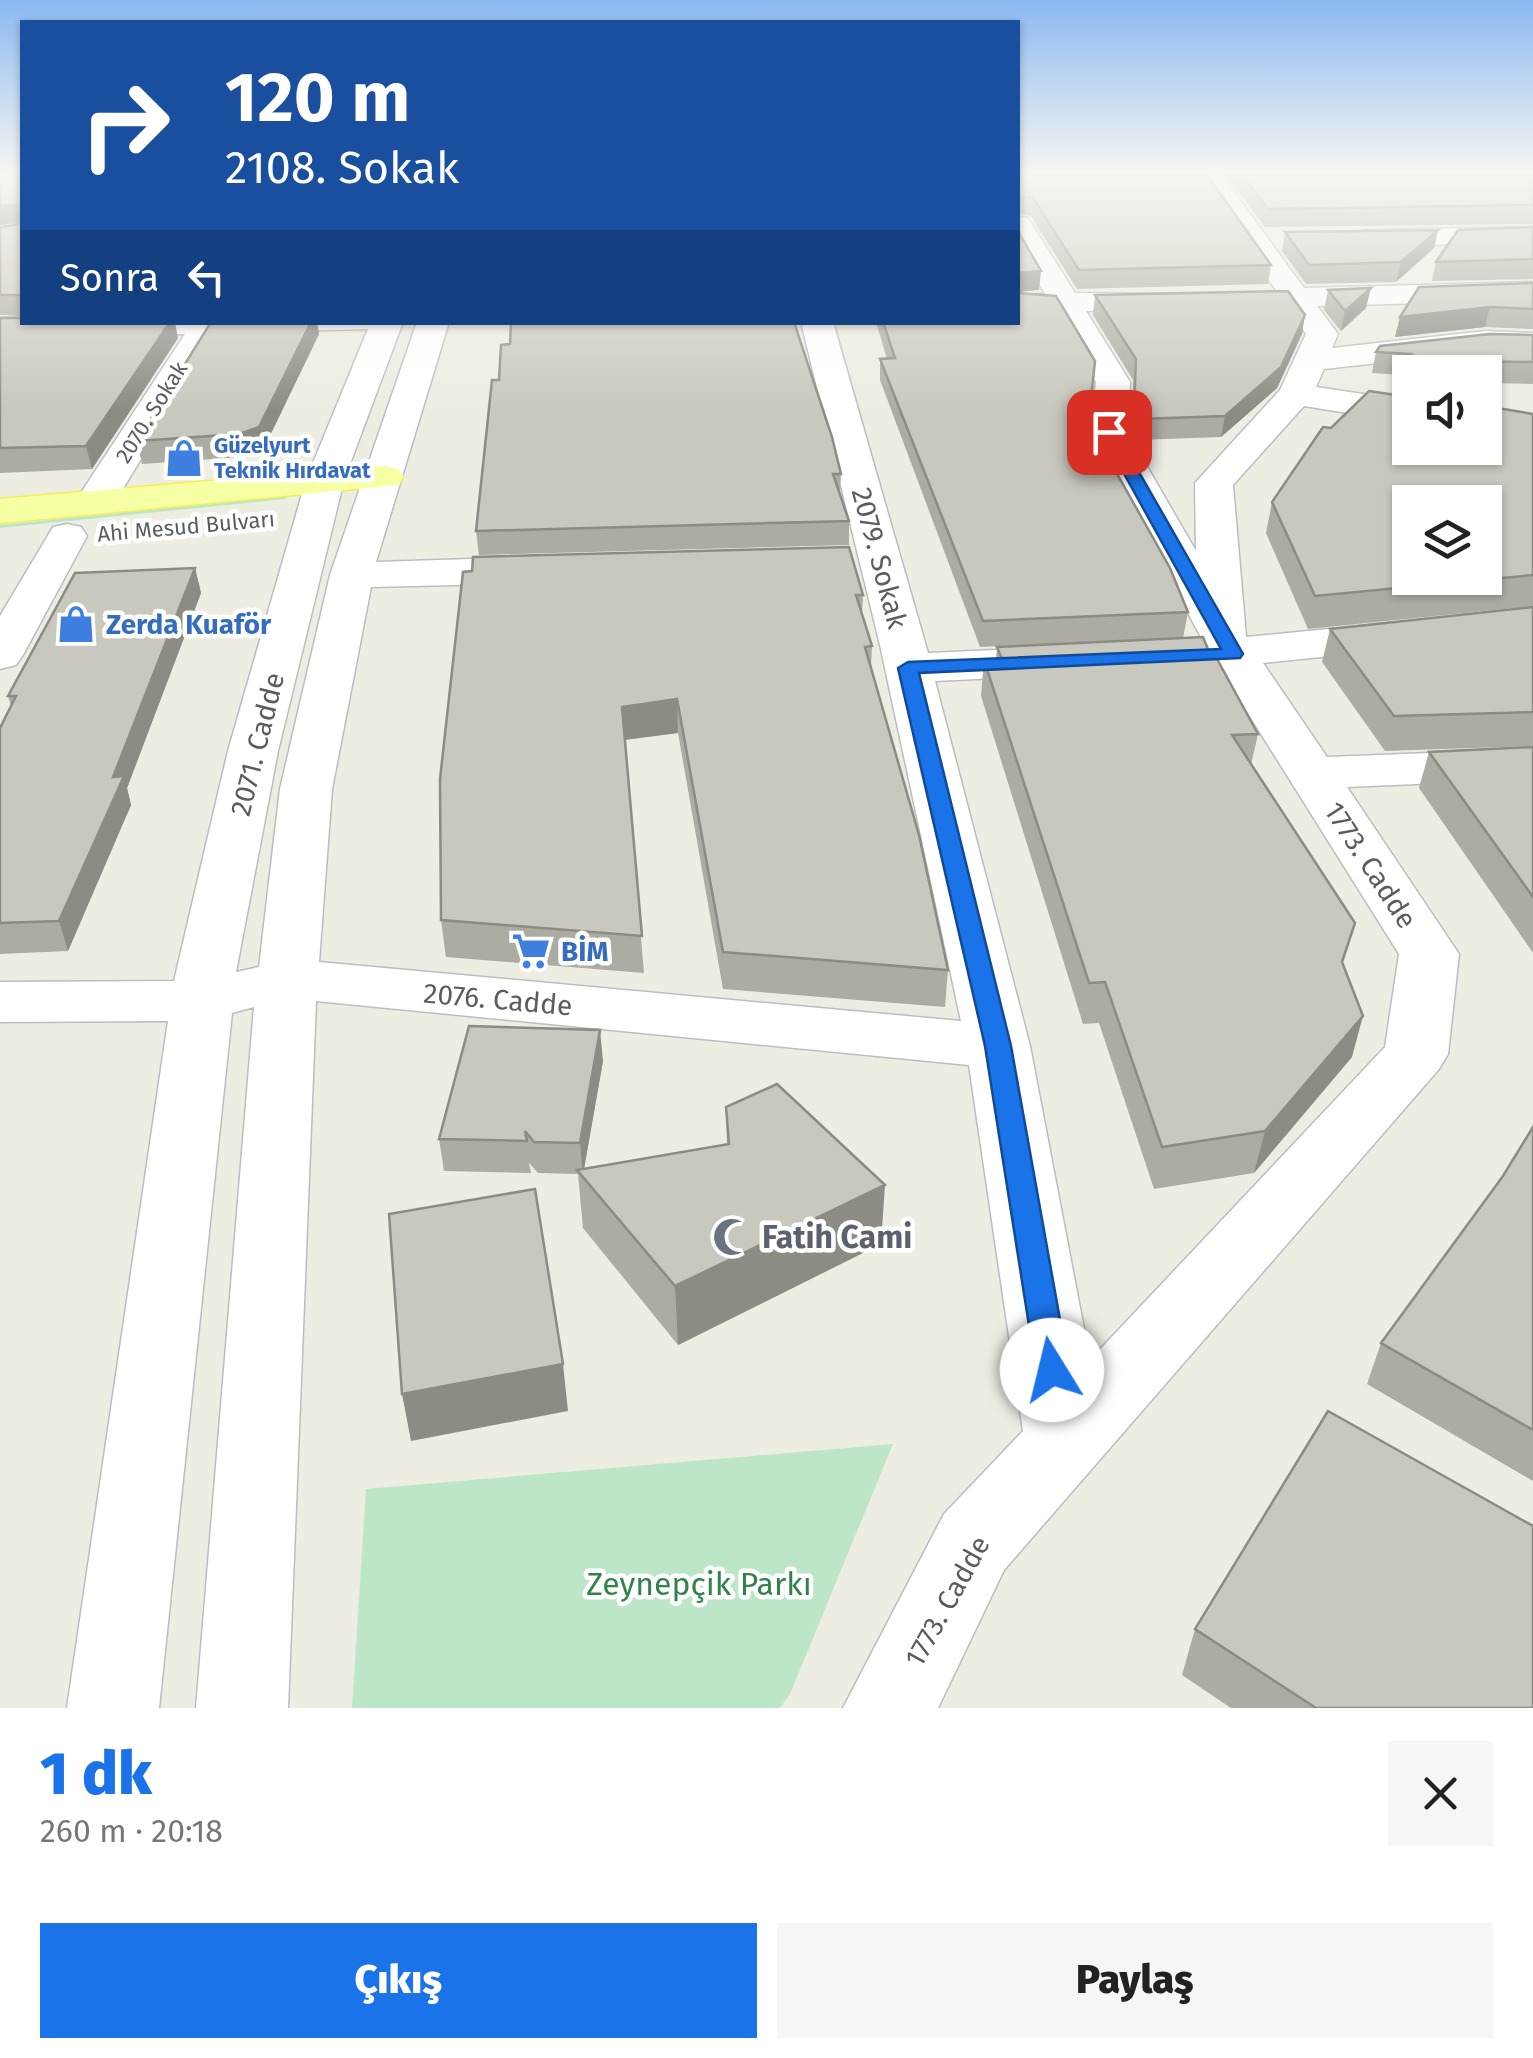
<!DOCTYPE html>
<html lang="tr">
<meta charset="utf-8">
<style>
:root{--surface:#fff;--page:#f6f6f6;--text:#222;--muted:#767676;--accent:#1a73e8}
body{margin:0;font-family:"Fira Sans",sans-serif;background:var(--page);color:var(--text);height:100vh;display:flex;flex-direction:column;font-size:38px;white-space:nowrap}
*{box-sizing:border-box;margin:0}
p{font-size:32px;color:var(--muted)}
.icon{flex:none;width:55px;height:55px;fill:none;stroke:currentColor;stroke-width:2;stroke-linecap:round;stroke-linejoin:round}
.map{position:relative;height:1708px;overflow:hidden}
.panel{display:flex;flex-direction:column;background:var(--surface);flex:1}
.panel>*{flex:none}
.hud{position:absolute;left:20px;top:20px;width:1000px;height:305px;border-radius:0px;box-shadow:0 2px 8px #0004;background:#1a4fa0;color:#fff;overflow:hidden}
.controls{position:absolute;left:1392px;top:355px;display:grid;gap:20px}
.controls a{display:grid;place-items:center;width:110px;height:110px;border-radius:0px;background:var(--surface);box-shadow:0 2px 8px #0004;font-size:50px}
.pin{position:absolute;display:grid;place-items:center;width:85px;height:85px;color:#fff;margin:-42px;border-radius:20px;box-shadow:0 5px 15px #0006}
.me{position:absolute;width:110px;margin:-55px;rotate:351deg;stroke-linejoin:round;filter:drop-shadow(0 0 8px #0008)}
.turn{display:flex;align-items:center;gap:35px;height:210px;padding:0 40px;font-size:45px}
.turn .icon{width:130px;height:130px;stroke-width:2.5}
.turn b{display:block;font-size:70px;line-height:85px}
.then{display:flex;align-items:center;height:95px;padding:0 40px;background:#0003;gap:20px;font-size:38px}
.round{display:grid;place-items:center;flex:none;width:105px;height:105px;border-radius:0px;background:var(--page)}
.head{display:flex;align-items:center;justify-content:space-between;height:170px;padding:0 40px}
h1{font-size:60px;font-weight:800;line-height:75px;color:var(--accent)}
.primary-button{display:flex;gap:20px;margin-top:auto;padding:20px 40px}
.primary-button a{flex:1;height:115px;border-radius:0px;background:var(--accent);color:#fff;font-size:40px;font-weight:800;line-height:115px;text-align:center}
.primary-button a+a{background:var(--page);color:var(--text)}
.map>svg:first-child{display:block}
.green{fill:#bde6c8}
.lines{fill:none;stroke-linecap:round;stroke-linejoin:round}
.minor-casing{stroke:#bcbdc4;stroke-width:3}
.major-casing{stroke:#f3f055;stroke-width:3}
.minor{fill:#fff;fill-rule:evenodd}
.major{fill:#f7ffa5;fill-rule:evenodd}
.wall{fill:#acaca3}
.shaded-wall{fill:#8c8c85}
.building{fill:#c8c8be;stroke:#8c8c85;stroke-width:2.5;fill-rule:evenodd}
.route{fill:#1a73e8;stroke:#114b97;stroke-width:2.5}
.labels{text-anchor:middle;stroke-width:9;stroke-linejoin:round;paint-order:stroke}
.far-street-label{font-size:22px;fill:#5a5c63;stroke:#fff}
.far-shop-label{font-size:22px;font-weight:bold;fill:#366cbe;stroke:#fff;text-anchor:start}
.street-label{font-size:28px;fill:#5a5c63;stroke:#fff}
.shop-label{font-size:28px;font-weight:bold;fill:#366cbe;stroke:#fff;text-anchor:start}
.near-worship-label{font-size:32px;font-weight:bold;fill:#5b616d;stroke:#fff;text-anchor:start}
.near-park-label{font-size:32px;fill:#32824b;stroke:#fff}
</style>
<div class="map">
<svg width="1533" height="1708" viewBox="0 0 1533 1708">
<rect width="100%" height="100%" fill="#edede2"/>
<!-- green -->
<g class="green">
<path d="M 287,496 L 285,499 L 0,528 L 0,525 Z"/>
<path d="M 893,1444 L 790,1694 L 780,1708 L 352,1708 L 366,1489 Z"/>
</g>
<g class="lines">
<!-- minor casing -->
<g class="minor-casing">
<g id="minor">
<path d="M 1196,173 L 1220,173 L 1304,288 L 1533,282 L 1533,300 L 1317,306 L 1338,334 L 1332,348 L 1485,331 L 1533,333 L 1533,353 L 1485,351 L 1324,369 L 1316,387 L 1410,401 L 1410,423 L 1304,406 L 1233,485 L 1246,637 L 1533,609 L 1533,635 L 1263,663 L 1327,757 L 1533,749 L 1533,779 L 1347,787 L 1459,954 L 1448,1054 L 1439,1069 L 1004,1570 L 938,1708 L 843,1708 L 944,1514 L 1023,1431 L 969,1065 L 316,1001 L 288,1708 L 196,1708 L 254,1007 L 232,1013 L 159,1708 L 67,1708 L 168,1021 L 0,1022 L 0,982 L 174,981 L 228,751 L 306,480 L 368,329 L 217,333 L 115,502 L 109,510 L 81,510 L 75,502 L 185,334 L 0,336 L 0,318 L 22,317 L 22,322 L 403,322 L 344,480 L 278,751 L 236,972 L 259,967 L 280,789 L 330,575 L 417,322 L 449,322 L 376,562 L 538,557 L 553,561 L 559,570 L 553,579 L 538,583 L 371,587 L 332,789 L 319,962 L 961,1021 L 880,645 L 801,322 L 833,322 L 928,653 L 1060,647 L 1076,651 L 1083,661 L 1076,671 L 1060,675 L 935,681 L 1030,1046 L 1090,1360 L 1385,1047 L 1399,954 L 1219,667 L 1185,665 L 1178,655 L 1185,645 L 1203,641 L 1091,432 L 1096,382 L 1056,312 L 1018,313 L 1018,295 L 1045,294 L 1018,246 L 1018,216 L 1028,218 L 1075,293 L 1180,294 L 1184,300 L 1180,306 L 1169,309 L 1086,311 L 1130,382 L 1127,432 L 1196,551 L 1195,483 L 1280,390 L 1306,334 Z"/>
<path d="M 1533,227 L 1533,243 L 1364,246 L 1350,238 L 1364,230 Z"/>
<path d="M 67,524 L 81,527 L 87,536 L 23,655 L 16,665 L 0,669 L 0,616 L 53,527 Z"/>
</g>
</g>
<!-- major casing -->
<g class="major-casing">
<path id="major" d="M 384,466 L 398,469 L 403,477 L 398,485 L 0,523 L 0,499 Z"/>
</g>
<!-- minor -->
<use href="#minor" class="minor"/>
<!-- major -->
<use href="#major" class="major"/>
</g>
<!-- wall -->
<g class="wall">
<path d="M 0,172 L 22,172 L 22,316 L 0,315 L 0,227 L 20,224 L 20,223 L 0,225 L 20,176 L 20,174 L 0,175 Z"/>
<path d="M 1018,172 L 1271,265 L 1268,284 L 1077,289 L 1031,216 L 1018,213 Z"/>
<path d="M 1224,172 L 1533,172 L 1533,224 L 1265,227 Z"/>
<path d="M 1533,227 L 1533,279 L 1432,281 L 1436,262 Z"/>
<path d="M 1285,232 L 1434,248 L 1396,282 L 1306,284 L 1282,251 Z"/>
<path d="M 1533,283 L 1533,329 L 1485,327 L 1395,337 L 1400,317 Z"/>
<path d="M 1328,290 L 1366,308 L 1341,331 L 1324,310 Z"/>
<path d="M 1095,295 L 1302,334 L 1277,388 L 1221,437 L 1136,440 L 1131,431 L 1133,380 L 1093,315 Z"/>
<path d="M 0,318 L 178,338 L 92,469 L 0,473 Z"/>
<path d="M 211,322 L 317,322 L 319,334 L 263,450 L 243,457 L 142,464 L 137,441 Z"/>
<path d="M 876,322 L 1018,322 L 1090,409 L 1110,447 L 1109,459 L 1188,612 L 1183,638 L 980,647 L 880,380 L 880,359 L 887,359 Z"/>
<path d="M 1533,335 L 1533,384 L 1485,383 L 1485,372 L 1410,372 L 1410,381 L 1401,381 L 1402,375 L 1372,373 L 1376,352 Z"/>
<path d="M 510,344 L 841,474 L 840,494 L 849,521 L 849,545 L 479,555 L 476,531 L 499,380 Z"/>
<path d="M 1533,414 L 1533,606 L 1308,629 L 1266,533 L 1272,502 L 1331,428 Z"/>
<path d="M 195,568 L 201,593 L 127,788 L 131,805 L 68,951 L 0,954 L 0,728 L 11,706 L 8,696 Z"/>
<path d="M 472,571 L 863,595 L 862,616 L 872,646 L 871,667 L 948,970 L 945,1007 L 723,989 L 678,733 L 624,740 L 644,973 L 446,957 L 441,920 Z"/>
<path d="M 1533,607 L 1533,746 L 1385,751 L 1322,662 L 1330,629 Z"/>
<path d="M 997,647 L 1212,659 L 1258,734 L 1251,765 L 1344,966 L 1352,1057 L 1254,1173 L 1154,1189 L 1099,1023 L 1083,1024 L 981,696 L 984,660 L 996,659 Z"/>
<path d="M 1533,747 L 1533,953 L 1419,788 L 1429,752 Z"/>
<path d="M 603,1061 L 584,1168 L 727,1144 L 726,1107 L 881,1244 L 678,1345 L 583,1228 L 578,1174 L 538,1173 L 529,1163 L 531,1173 L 444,1171 L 439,1139 Z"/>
<path d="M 1533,1127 L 1533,1481 L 1367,1384 L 1381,1343 L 1503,1176 Z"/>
<path d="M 1195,1629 L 1533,1708 L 1231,1708 L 1182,1675 Z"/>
</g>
<!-- shaded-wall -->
<g class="shaded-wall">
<path d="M 0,172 L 22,172 L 22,173 L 0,175 Z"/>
<path d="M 20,204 L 22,222 L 0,225 L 0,206 Z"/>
<path d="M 1438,230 L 1434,248 L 1396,282 L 1401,262 Z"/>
<path d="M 1041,271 L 1039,290 L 1018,292 L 1018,273 Z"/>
<path d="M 1371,288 L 1366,308 L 1341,331 L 1345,311 Z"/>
<path d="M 1490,307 L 1485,327 L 1395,337 L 1400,317 Z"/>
<path d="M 1305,315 L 1302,334 L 1277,388 L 1221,437 L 1225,416 Z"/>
<path d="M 170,322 L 175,322 L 178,338 L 92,469 L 86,446 Z"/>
<path d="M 311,322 L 317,322 L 319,334 L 263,450 L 243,457 L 239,434 Z"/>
<path d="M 195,568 L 201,593 L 127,788 L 131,805 L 68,951 L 59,921 L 113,777 Z"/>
<path d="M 677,699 L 678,733 L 623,740 L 622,707 Z"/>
<path d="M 1363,1016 L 1352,1057 L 1254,1173 L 1265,1131 Z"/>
<path d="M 600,1030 L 603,1061 L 583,1175 L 580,1143 Z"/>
<path d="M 885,1185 L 881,1244 L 678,1345 L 675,1286 Z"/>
<path d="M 563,1364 L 568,1411 L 411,1441 L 402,1394 Z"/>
</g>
<!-- building -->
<g class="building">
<path d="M 20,172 L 22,172 L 22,295 L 0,295 L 0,227 L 20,224 L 20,204 L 0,206 L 0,178 L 20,176 Z"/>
<path d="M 1018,172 L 1205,172 L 1271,265 L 1079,270 L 1033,198 L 1018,196 Z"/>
<path d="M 1240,172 L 1533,172 L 1533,205 L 1268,209 Z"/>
<path d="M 1533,227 L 1533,259 L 1436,262 L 1458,230 Z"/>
<path d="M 1438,230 L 1401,262 L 1309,265 L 1285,232 Z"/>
<path d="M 1018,231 L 1041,271 L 1018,273 Z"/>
<path d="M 1533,283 L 1533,309 L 1490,307 L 1400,317 L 1419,287 Z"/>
<path d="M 1371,288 L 1345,311 L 1328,290 Z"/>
<path d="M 1288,291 L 1305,315 L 1281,367 L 1225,416 L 1139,419 L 1134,410 L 1136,359 L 1095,295 Z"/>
<path d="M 1018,293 L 1056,296 L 1095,361 L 1090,409 L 1110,447 L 1102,447 L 1170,568 L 1188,612 L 983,621 L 880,359 L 895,358 L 883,322 L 1018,322 Z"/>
<path d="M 0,318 L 22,318 L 22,322 L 170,322 L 86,446 L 0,448 Z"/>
<path d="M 211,322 L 311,322 L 259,427 L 239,434 L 137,441 Z"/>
<path d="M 511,322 L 794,322 L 832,437 L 841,474 L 833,474 L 849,521 L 476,531 L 492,380 L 499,380 L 501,345 L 510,344 Z"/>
<path d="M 1490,334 L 1533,335 L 1533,362 L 1405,360 L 1411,354 L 1376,352 L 1380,346 Z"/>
<path d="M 1369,391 L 1410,397 L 1410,448 L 1485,448 L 1485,406 L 1533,414 L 1533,575 L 1315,596 L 1272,502 L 1323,427 L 1331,428 ZM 1410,502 L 1485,502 L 1485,578 L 1410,578 Z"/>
<path d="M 849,547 L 863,595 L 856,595 L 872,646 L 865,647 L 919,835 L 948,970 L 723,952 L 677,699 L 622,707 L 642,936 L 441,920 L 440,779 L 463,572 L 472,571 L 473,557 Z"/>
<path d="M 195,568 L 113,777 L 124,776 L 59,921 L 0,923 L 0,728 L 16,696 L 8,696 L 75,573 Z"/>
<path d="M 1533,607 L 1533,712 L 1394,716 L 1330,629 Z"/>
<path d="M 1203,637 L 1212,659 L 1217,659 L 1258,734 L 1232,735 L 1355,923 L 1342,962 L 1363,1016 L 1265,1131 L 1162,1147 L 1105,982 L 1089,983 L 984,660 L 1002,659 L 997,647 Z"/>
<path d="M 1533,747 L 1533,897 L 1429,752 Z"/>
<path d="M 469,1026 L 600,1030 L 580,1143 L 534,1142 L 525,1131 L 527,1141 L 439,1139 Z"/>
<path d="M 777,1084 L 885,1185 L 675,1286 L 577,1170 L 729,1144 L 726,1107 Z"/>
<path d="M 1533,1127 L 1533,1430 L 1381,1343 L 1503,1176 Z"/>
<path d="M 535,1189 L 563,1364 L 402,1394 L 389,1214 Z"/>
<path d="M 1328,1411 L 1533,1526 L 1533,1708 L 1316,1708 L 1195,1629 Z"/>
</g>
<!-- sky -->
<linearGradient id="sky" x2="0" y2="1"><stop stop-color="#8bb8f1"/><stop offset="0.42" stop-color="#f7f7f2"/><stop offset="1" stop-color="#f7f7f2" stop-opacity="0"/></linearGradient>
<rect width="1533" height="412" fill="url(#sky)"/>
<!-- route -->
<path class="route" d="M 1109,428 L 1116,432 L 1243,654 L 1240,658 L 919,673 L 1011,1046 L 1069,1370 L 1064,1379 L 1052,1383 L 1041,1379 L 1036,1370 L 985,1046 L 898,668 L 908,662 L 1221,649 L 1101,432 Z"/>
<!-- icons -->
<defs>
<g id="shop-bare" transform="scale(3)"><path d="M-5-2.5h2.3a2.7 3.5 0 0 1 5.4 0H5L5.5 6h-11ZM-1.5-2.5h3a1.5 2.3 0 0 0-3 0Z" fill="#3f7fe0" stroke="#fff" stroke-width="2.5" paint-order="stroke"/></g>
<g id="supermarket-bare" transform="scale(3)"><path d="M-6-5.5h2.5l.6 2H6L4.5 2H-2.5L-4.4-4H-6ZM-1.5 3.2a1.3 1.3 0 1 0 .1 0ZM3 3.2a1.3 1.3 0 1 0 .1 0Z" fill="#3f7fe0" stroke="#fff" stroke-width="2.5" paint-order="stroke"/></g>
<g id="mosque-bare" transform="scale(3)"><path d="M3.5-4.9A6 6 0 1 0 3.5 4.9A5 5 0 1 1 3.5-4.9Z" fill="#6b7280" stroke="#fff" stroke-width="2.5" paint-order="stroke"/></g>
</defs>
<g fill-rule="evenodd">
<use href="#shop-bare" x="184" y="458"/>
<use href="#shop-bare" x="76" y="624"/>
<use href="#supermarket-bare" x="531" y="951"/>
<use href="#mosque-bare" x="732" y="1237"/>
</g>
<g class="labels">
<!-- far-street labels -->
<g class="far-street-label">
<text transform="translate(151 412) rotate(-58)" y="8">2070. Sokak</text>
<text transform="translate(186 526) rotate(-5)" y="8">Ahi Mesud Bulvarı</text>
</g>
<!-- far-shop labels -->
<g class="far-shop-label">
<text x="214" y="453">Güzelyurt<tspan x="214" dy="25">Teknik Hırdavat</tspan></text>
</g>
<!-- street labels -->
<g class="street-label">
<text transform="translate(880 558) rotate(75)" y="10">2079. Sokak</text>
<text transform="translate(257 744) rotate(-76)" y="10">2071. Cadde</text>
<text transform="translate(1371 865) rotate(57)" y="10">1773. Cadde</text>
<text transform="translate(498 999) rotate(5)" y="10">2076. Cadde</text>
<text transform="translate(947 1601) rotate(-61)" y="10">1773. Cadde</text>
</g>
<!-- shop labels -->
<g class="shop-label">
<text x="106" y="634">Zerda Kuaför</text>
<text x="561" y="961">BİM</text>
</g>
<!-- near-worship labels -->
<g class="near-worship-label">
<text x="762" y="1248">Fatih Cami</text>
</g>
<!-- near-park labels -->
<g class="near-park-label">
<text x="699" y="1595">Zeynepçik Parkı</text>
</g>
</g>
</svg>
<div class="controls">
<a><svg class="icon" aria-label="sound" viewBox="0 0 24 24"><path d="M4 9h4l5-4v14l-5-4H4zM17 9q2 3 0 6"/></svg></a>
<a><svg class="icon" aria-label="layers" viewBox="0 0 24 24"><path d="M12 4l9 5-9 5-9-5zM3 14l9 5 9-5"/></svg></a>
</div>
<div class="pin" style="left:1109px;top:432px;background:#d93025"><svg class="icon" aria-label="arrive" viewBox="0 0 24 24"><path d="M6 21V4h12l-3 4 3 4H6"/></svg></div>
<svg class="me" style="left:1052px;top:1370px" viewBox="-20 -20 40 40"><circle r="19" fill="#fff"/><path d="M0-13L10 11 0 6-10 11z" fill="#1a73e8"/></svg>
<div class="hud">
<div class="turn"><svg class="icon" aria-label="right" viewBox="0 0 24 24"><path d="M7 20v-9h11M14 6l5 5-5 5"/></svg><div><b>120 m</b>2108. Sokak</div></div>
<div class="then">Sonra<svg class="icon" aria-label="left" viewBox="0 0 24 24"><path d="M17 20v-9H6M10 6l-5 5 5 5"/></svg></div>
</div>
</div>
<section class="panel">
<div class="head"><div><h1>1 dk</h1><p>260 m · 20:18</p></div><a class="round"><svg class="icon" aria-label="close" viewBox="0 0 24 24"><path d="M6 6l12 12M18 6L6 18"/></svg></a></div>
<div class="primary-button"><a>Çıkış</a><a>Paylaş</a></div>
</section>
